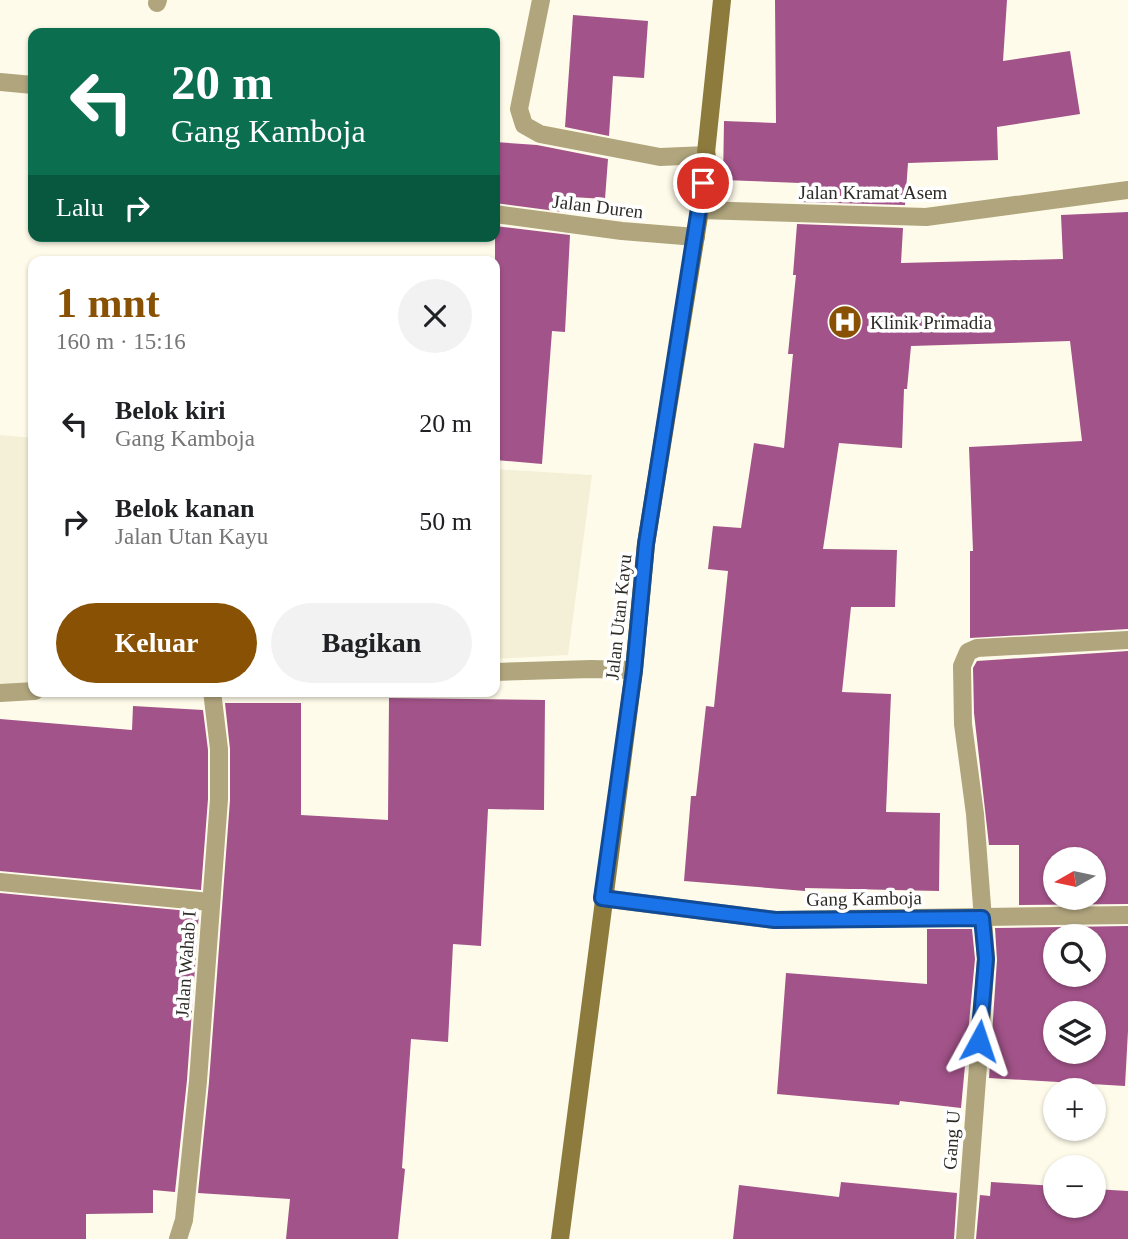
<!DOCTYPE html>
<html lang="id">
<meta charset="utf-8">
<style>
:root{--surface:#fff;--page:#f2f2f2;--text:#202124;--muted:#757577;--accent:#895104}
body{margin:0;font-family:"Times New Roman",serif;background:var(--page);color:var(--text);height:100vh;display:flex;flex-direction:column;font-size:26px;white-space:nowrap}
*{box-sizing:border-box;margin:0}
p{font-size:23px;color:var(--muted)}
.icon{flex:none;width:38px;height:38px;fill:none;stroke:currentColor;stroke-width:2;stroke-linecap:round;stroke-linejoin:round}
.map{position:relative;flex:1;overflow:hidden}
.panel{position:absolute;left:28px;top:256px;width:472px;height:441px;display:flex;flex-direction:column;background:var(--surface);border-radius:14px;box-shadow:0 2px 5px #0004}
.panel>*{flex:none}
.hud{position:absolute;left:28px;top:28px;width:472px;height:214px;border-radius:14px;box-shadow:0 2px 5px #0004;background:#0b6e4f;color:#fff;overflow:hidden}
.needle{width:46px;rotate:261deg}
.controls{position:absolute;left:1043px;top:847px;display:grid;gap:14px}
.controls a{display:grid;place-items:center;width:63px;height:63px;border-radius:50%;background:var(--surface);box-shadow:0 2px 5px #0004;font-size:35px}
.pin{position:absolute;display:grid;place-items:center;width:60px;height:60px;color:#fff;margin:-30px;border:4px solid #fff;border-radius:50%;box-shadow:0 2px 7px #0007}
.me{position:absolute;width:77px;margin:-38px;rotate:5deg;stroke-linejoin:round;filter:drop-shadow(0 0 5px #0008)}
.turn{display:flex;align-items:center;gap:24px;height:147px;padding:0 28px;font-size:32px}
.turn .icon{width:91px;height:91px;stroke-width:2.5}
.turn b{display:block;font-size:49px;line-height:60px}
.then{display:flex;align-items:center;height:66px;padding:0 28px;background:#0003;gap:14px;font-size:26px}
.round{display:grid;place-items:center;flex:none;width:74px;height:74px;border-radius:37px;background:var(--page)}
.summary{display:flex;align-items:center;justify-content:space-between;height:119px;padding:0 28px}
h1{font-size:42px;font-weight:600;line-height:52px;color:var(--accent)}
.cta{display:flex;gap:14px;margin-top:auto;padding:14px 28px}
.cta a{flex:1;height:80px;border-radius:42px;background:var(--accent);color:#fff;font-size:28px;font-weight:600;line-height:80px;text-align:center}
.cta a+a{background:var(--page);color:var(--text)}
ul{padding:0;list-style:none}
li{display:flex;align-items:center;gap:21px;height:98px;padding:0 28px}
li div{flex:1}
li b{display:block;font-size:26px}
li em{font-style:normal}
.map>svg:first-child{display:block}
.built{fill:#f4f0d7}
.building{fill:#a25389;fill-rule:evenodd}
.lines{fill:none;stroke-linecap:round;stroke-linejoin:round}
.lane{stroke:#b0a57d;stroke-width:18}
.street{stroke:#b0a57d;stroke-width:18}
.secondary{stroke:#8c7b3c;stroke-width:18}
.route-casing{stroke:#114b97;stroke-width:18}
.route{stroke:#1a73e8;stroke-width:12}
.labels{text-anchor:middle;stroke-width:7;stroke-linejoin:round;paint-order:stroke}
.street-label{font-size:19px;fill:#2d2c26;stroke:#fff}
.poi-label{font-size:19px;fill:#2d2c26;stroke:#fff;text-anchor:start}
</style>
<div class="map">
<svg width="1128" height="1239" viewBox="0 0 1128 1239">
<rect width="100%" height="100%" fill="#fefbea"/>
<!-- built -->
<g class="built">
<path d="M 0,435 L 33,438 L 33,684 L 0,685 Z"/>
<path d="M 495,469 L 592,475 L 568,655 L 495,659 Z"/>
</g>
<!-- building -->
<g class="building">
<path d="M 775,0 L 1007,0 L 1003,61 L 1070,51 L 1080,114 L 997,127 L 998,160 L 908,163 L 905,205 L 799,202 L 800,183 L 723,180 L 724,121 L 776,123 Z"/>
<path d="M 573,15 L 648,21 L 644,78 L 613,76 L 609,136 L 565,127 Z"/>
<path d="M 495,142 L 537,145 L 608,159 L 605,199 L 572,197 L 571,213 L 495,203 Z"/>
<path d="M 1128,212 L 1128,629 L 970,638 L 970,551 L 973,551 L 969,447 L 1082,441 L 1070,341 L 911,346 L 907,389 L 904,389 L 902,448 L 839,443 L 823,549 L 897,550 L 895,607 L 851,607 L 842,692 L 891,694 L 886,812 L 940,813 L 939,891 L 805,888 L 805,891 L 684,881 L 691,796 L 696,796 L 706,706 L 714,707 L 728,571 L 708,569 L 713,526 L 741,528 L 754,443 L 784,448 L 793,354 L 788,354 L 796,275 L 793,275 L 797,224 L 903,228 L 901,263 L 1063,259 L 1061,215 Z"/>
<path d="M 495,226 L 570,235 L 565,332 L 552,331 L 542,464 L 495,460 Z"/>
<path d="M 1128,651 L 1128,904 L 1019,905 L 1019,845 L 989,845 L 974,713 L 973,668 L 977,661 ZM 1055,859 L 1094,859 L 1094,898 L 1055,898 Z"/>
<path d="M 389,698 L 545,700 L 544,810 L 488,809 L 481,946 L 453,944 L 448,1042 L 411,1039 L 402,1168 L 405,1169 L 398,1239 L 286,1239 L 290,1199 L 198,1193 L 209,1082 L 230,800 L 230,749 L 225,703 L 301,703 L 301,815 L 388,820 Z"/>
<path d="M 133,706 L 203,710 L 208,750 L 208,799 L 201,890 L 0,871 L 0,719 L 132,730 Z"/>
<path d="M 0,893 L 199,912 L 187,1080 L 175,1192 L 153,1190 L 153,1213 L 86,1214 L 86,1239 L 0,1239 Z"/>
<path d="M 1128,926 L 1128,1031 L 1125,1086 L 989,1078 L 997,960 L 995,928 ZM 1055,936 L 1094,936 L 1094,975 L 1055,975 ZM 1055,1013 L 1094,1013 L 1094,1052 L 1055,1052 Z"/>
<path d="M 927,929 L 972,929 L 975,959 L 961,1108 L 900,1101 L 899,1105 L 777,1094 L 786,973 L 927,984 Z"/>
<path d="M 841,1182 L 957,1193 L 954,1239 L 733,1239 L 739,1185 L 839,1197 Z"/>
<path d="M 991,1182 L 1055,1186 L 1055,1206 L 1094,1206 L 1094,1189 L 1128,1191 L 1128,1239 L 976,1239 L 980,1195 L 990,1196 Z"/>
</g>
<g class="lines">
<!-- lane -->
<g class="lane">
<path d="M 541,0 L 519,109 L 524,125 L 540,134 L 660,157 L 707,155"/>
<path d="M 157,3 L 158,0"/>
</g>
<!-- street -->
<g class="street">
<path d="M 0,82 L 33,85"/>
<path d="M 700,210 L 926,217 L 1128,190"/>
<path d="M 495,214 L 622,231 L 696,237"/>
<path d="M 495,672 L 591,669 L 634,670"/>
<path d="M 0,693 L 35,691"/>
<path d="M 0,882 L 210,902"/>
<path d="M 602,898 L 775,920 L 1128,915"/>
<path d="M 178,1239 L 184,1220 L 198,1081 L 219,799 L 219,749 L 212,691"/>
<path d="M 965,1239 L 986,959 L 975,814 L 963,724 L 962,666 L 968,652 L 977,648 L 1128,640"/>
</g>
<!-- secondary -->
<path class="secondary" d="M 560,1239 L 634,670 L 646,544 L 700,210 L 722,0"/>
</g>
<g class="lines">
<!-- route casing -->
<g class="route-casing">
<path id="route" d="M 703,183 L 646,544 L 634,670 L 602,898 L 775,920 L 982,918 L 986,959 L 979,1041"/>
</g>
<!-- route -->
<use href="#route" class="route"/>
</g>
<!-- icons -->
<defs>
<g id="hospital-disc" transform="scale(1.75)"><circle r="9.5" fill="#895104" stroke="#fff"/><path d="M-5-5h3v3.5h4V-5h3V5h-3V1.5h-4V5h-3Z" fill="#fff"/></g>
</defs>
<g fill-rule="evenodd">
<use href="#hospital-disc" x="845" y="322"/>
</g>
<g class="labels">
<!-- street labels -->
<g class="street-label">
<text x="873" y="199">Jalan Kramat Asem</text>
<text transform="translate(598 206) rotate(7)" y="7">Jalan Duren</text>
<text transform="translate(618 617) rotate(-84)" y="7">Jalan Utan Kayu</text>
<text transform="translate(864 898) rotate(-1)" y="7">Gang Kamboja</text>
<text transform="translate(185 964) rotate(-86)" y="7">Jalan Wahab I</text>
<text transform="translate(951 1140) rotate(-86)" y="7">Gang U</text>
</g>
<!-- poi labels -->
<g class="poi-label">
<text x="870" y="329">Klinik Primadia</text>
</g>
</g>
</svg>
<div class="controls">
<a><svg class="needle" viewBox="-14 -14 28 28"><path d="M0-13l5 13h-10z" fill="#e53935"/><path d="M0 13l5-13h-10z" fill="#757577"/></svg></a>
<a><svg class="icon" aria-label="search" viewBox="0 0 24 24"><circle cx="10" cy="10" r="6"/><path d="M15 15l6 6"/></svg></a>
<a><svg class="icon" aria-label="layers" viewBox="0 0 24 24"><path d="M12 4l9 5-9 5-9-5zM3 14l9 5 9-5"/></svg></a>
<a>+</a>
<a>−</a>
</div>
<div class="pin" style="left:703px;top:183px;background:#d93025"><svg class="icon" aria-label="arrive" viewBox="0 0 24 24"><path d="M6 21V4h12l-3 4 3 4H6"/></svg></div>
<svg class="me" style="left:979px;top:1041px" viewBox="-20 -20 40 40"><path d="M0-17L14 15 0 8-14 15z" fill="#1a73e8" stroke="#fff" stroke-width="4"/></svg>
<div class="hud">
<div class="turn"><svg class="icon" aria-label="left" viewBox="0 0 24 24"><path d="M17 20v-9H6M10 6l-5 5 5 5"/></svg><div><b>20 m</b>Gang Kamboja</div></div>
<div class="then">Lalu<svg class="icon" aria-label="right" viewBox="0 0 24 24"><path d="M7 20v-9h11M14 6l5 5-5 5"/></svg></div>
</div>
<section class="panel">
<div class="summary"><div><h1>1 mnt</h1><p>160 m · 15:16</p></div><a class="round"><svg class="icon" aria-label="close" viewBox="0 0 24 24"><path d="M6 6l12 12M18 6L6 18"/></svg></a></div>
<ul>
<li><svg class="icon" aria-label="left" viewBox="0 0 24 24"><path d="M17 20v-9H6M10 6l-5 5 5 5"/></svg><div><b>Belok kiri</b><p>Gang Kamboja</p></div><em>20 m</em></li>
<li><svg class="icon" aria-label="right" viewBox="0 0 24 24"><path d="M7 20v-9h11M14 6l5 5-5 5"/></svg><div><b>Belok kanan</b><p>Jalan Utan Kayu</p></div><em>50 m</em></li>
</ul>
<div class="cta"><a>Keluar</a><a>Bagikan</a></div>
</section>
</div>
